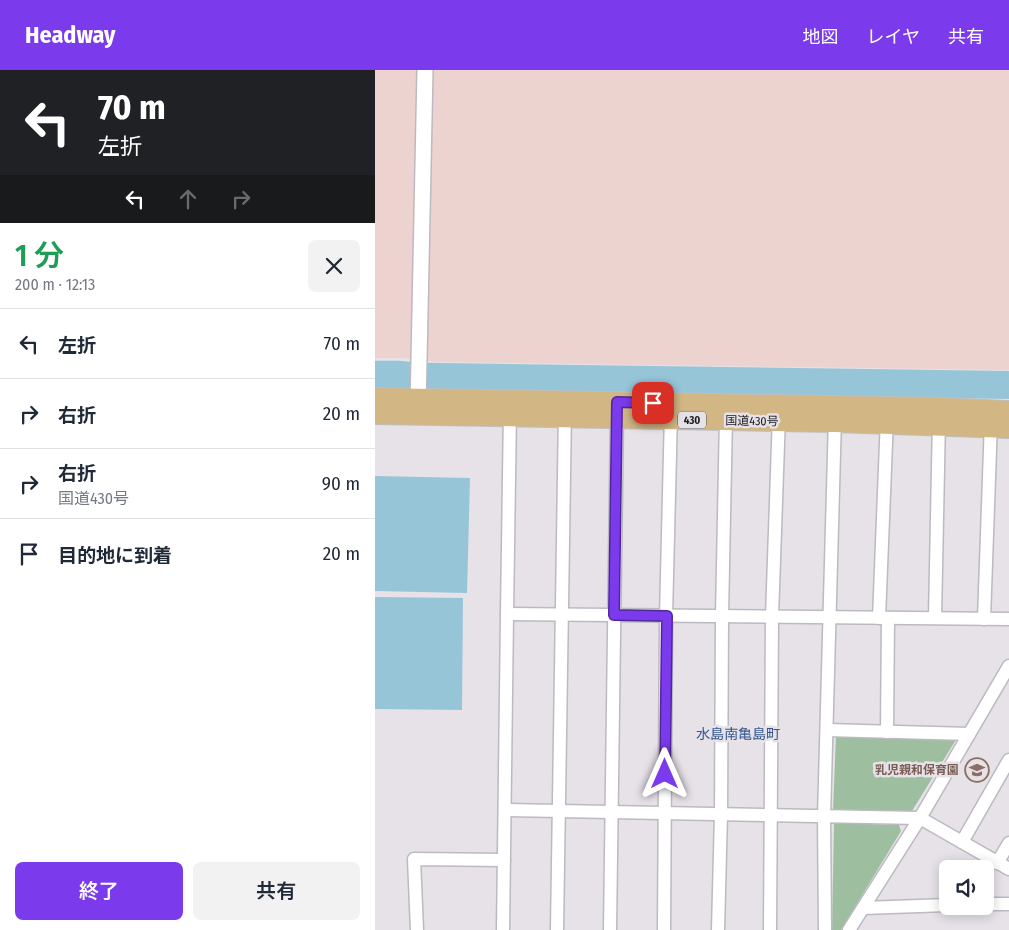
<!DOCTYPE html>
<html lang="ja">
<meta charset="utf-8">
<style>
:root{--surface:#fff;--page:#f2f2f3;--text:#1f2937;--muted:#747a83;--line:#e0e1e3;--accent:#7c3aed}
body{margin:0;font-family:"Fira Sans Condensed","Noto Sans JP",sans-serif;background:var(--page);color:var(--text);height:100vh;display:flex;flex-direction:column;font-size:19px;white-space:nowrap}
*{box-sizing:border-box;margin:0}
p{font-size:16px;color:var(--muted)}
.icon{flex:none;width:28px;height:28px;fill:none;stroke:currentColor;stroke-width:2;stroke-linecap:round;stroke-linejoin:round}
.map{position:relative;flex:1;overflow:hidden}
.details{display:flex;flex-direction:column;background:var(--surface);width:375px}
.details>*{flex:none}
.top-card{background:#202124;color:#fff;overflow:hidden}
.buttons{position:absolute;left:564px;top:790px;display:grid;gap:10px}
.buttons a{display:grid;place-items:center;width:55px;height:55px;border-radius:8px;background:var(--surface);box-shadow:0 2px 12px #0003;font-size:25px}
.pin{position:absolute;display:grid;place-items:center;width:42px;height:42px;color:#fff;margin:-21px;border-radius:10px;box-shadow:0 2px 8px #0006}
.me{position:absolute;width:55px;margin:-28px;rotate:0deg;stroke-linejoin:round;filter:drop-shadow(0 0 4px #0008)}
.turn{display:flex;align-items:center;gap:18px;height:105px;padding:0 15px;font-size:22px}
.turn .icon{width:65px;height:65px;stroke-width:2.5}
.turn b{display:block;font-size:35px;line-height:42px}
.lanes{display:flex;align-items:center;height:48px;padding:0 15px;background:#0003;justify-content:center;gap:25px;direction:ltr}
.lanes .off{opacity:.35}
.round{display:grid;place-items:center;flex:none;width:52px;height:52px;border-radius:8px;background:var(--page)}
.summary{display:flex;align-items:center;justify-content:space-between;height:85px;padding:0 15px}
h1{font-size:30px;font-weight:600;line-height:38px;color:#1e9e55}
.primary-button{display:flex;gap:10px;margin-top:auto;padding:10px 15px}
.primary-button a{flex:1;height:58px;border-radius:8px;background:var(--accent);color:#fff;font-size:20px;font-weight:600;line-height:58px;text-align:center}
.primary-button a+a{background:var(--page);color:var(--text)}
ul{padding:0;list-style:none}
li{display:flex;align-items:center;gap:15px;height:70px;padding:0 15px;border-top:1px solid var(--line)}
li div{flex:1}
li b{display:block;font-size:19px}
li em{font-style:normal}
header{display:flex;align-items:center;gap:30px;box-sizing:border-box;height:70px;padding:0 25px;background:var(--accent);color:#fff}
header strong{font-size:24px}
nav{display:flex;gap:28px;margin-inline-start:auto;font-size:18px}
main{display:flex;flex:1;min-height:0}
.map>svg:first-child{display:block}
.industrial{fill:#edd3cf}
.green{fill:#9ebea0}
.water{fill:#97c5d8}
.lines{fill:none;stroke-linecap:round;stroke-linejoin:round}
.stream{stroke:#97c5d8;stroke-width:4.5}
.river{stroke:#97c5d8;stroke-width:28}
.minor-casing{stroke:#bdb9c0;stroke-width:15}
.tertiary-casing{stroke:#bdb9c0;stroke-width:18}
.trunk-casing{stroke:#bfbfbf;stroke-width:22}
.minor{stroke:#fff;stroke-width:12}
.tertiary{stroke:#fff;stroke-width:15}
.trunk{stroke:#d2b684;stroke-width:20}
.route-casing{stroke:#51269a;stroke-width:12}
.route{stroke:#7c3aed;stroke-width:9}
.labels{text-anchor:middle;stroke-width:5;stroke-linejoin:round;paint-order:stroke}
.shield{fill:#e6e2e8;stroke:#585659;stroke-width:1}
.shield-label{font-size:11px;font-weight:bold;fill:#1b1a1c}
.street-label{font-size:12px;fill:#1b1a1c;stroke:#e6e2e8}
.education-label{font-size:12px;font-weight:bold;fill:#785e54;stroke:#e6e2e8;text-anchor:end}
.neighbourhood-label{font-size:14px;fill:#33578f;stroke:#e6e2e8}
</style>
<header>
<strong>Headway</strong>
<nav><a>地図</a><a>レイヤ</a><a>共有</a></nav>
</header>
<main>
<section class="details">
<div class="top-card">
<div class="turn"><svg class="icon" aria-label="left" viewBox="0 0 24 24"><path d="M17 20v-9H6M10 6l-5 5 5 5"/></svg><div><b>70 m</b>左折</div></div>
<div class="lanes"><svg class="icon" aria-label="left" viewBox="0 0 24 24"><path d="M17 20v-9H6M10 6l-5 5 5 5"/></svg><svg class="icon off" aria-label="ahead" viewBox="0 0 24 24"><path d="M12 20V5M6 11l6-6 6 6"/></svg><svg class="icon off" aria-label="right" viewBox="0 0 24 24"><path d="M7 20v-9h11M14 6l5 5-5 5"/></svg></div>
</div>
<div class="summary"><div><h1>1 分</h1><p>200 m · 12:13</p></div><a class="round"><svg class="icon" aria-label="close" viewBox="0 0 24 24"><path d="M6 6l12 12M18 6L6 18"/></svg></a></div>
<ul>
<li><svg class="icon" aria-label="left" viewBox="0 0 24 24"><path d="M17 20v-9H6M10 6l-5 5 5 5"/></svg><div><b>左折</b></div><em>70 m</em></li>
<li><svg class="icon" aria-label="right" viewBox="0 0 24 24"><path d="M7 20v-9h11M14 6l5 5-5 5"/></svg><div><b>右折</b></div><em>20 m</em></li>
<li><svg class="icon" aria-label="right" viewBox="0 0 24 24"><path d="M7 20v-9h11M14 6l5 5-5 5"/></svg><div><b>右折</b><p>国道430号</p></div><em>90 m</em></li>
<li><svg class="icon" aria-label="arrive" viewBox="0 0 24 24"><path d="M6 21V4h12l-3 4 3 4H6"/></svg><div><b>目的地に到着</b></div><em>20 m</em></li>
</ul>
<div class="primary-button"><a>終了</a><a>共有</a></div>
</section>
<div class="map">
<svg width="634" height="860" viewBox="0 0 634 860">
<rect width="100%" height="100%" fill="#e6e2e8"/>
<!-- industrial -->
<path class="industrial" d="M 0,0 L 634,0 L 634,300 L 63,292 L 28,288 L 0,288 Z"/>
<!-- green -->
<g class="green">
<path d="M 461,666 L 582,668 L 537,741 L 458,741 Z"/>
<path d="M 459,753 L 524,755 L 526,761 L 466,860 L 457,860 Z"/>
</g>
<!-- water -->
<g class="water">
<path d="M 0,406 L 95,408 L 92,523 L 0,521 Z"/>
<path d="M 0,527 L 88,528 L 87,640 L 0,639 Z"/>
</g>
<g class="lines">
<!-- stream -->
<path class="stream" d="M 0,293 L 25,293 L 66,298 L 634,305"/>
<!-- river -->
<path class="river" d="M 0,306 L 634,315"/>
<!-- minor casing -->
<g class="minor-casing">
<g id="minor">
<path d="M 132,544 L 634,549"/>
<path d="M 504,548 L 512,348"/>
<path d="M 560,548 L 564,348"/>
<path d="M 609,549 L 616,351"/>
<path d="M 452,660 L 594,664"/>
<path d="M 512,662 L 513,548"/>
<path d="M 130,740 L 545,748 L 634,799"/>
<path d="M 587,772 L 634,690"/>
<path d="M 622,793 L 634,773"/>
<path d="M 610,834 L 634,834"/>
<path d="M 488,838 L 572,835"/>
<path d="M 42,860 L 39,789 L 129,790"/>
<path d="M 128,860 L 132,544 L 135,340"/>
<path d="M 182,860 L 190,340"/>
<path d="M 235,860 L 242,343"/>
<path d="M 289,860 L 291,546 L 296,343"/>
<path d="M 343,860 L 346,744 L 347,546 L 351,345"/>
<path d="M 395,860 L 397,547 L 404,345"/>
<path d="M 450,860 L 449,747 L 460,347"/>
<path d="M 474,860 L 545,748 L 634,596"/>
</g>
</g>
<!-- tertiary casing -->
<g class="tertiary-casing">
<path id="tertiary" d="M 43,338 L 50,0"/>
</g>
<!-- trunk casing -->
<g class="trunk-casing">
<g id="trunk">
<path d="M 0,328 L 564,338 L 634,341"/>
<path d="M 0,344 L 459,352 L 634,358"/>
</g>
</g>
<!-- minor -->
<use href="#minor" class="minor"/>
<!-- tertiary -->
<use href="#tertiary" class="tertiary"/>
<!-- trunk -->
<use href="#trunk" class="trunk"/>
</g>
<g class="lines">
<!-- route casing -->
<g class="route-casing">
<path id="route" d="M 278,333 L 242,332 L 239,545 L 292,546 L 290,704"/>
</g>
<!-- route -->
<use href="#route" class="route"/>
</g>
<!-- icons -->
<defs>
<g id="school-ring" transform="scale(1.25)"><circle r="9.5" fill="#e6e2e8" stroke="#8d6e63" stroke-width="1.5"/><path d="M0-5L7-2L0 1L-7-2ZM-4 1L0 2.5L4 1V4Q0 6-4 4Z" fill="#8d6e63"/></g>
</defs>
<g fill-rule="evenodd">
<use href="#school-ring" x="602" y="700"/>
</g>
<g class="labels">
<!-- shield labels -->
<rect class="shield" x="303" y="341.5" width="28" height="17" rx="4"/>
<g class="shield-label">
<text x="317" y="354">430</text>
</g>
<!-- street labels -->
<g class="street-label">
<text transform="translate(377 351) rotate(1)" y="4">国道430号</text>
</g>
<!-- education labels -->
<g class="education-label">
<text x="584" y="704">乳児親和保育園</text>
</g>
<!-- neighbourhood labels -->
<g class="neighbourhood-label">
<text x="363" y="669">水島南亀島町</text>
</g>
</g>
</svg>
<div class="buttons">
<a><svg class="icon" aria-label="sound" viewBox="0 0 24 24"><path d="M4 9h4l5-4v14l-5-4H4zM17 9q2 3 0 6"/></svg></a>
</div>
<div class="pin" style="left:278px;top:333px;background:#d93025"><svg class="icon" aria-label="arrive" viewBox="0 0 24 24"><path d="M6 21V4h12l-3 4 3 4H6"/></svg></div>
<svg class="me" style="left:290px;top:704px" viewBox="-20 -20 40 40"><path d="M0-17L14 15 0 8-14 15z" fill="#7c3aed" stroke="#fff" stroke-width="4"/></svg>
</div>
</main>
